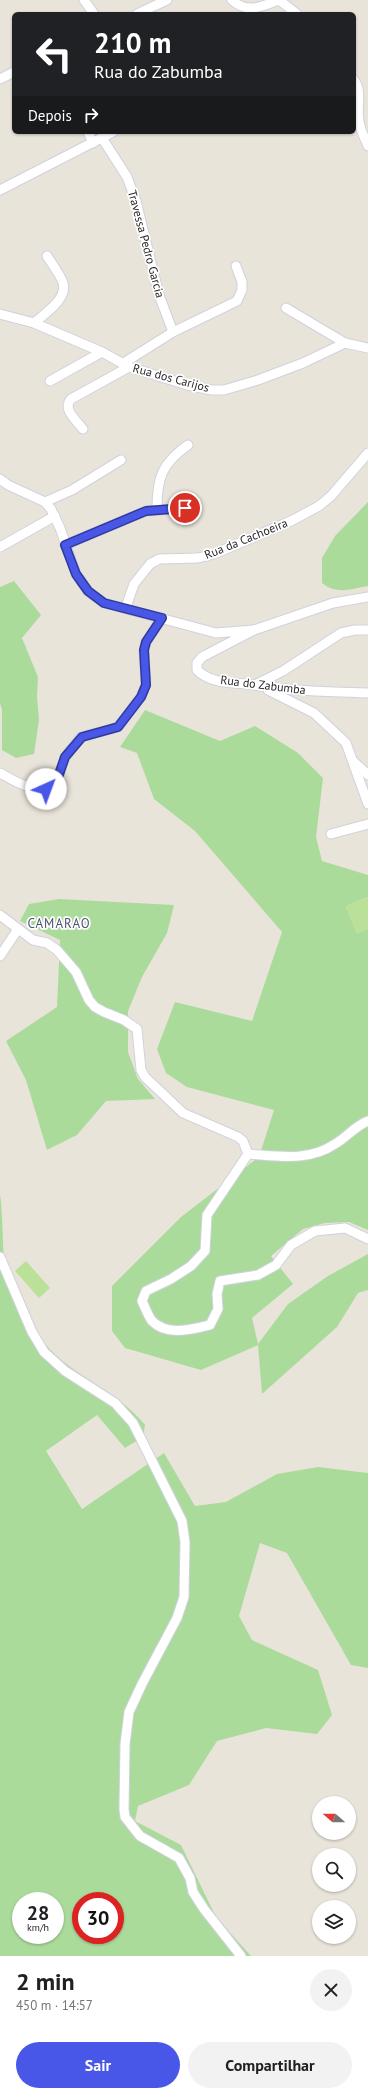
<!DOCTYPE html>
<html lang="pt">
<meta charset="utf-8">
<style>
:root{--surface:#fff;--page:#f2f2f2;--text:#202124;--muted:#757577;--accent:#4857e8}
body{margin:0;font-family:"PT Sans",sans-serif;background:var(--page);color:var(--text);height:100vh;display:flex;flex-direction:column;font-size:15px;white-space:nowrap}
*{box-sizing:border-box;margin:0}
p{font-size:13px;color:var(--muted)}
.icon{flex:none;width:22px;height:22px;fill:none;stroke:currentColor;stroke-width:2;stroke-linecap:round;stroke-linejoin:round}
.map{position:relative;height:1956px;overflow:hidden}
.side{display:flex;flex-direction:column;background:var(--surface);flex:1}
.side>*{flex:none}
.guide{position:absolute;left:12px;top:12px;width:344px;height:122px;border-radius:6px;box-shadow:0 1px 3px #0004;background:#202124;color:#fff;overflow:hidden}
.needle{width:26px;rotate:290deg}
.buttons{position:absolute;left:312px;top:1796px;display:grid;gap:8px}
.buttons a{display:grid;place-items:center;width:44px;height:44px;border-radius:50%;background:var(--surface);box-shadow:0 1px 3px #0004;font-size:20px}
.speed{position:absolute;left:12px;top:1892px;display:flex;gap:8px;font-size:20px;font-weight:700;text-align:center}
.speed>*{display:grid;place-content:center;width:52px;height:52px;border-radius:50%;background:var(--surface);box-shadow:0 1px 3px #0004;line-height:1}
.speed small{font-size:10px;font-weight:400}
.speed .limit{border:6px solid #d22;background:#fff;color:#111}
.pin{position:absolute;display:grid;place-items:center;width:34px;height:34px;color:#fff;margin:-17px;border:2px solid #fff;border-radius:50%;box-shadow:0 1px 4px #0007}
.me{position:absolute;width:44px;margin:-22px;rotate:43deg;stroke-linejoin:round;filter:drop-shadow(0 0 3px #0008)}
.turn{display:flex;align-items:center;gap:14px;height:84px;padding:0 16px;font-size:18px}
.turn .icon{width:52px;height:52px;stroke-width:2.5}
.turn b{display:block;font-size:28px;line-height:34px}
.then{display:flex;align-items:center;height:38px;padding:0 16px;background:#0003;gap:8px;font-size:15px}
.round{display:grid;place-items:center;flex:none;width:42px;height:42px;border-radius:21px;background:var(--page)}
.summary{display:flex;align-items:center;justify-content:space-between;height:68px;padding:0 16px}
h1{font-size:24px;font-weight:700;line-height:30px}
.button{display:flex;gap:8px;margin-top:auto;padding:8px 16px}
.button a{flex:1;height:46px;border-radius:24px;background:var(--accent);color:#fff;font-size:16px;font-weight:700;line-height:46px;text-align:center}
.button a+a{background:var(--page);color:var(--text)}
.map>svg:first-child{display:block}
.green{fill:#abdb9b;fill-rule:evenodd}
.pitch{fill:#bbe198}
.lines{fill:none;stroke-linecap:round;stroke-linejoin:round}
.minor-casing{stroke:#d0d1df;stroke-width:11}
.minor{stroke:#fff;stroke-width:9}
.route-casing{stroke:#2f3997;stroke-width:10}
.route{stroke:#4857e8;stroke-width:7}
.labels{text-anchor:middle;stroke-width:3.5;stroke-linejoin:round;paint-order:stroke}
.street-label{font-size:12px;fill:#282828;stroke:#fff}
.neighbourhood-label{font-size:13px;letter-spacing:1px;fill:#4d5073;stroke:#fff}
</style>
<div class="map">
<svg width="368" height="1956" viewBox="0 0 368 1956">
<rect width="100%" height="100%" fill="#e9e4da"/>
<!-- green -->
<g class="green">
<path d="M 368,502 L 368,586 C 351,589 337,595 322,583 L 322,558 L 335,536 Z"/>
<path d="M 14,581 L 41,615 L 22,638 L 38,677 L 37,697 L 39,720 L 34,754 L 16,758 L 2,750 L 2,710 L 0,703 L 0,587 Z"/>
<path d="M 145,710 L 220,741 L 255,726 L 298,753 L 323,778 L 316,837 L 322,861 L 368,875 L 368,897 L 346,906 L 357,933 L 368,929 L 368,1230 L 349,1222 L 325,1223 L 303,1229 L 271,1256 L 293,1284 L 252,1318 L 258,1344 L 288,1304 L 328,1276 L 368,1254 L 368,1290 L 358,1293 L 337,1327 L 262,1394 L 258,1345 L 201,1370 L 125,1348 L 112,1331 L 112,1286 L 181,1217 L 259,1157 L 274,1110 L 187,1087 L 166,1073 L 157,1049 L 175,1002 L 252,1021 L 282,932 L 195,831 L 154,799 L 137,753 L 120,747 Z"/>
<path d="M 59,899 L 174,905 L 167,933 L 142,977 L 128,1011 L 128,1052 L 138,1079 L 155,1099 L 106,1101 L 77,1135 L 47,1150 L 26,1080 L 6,1041 L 57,1007 L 60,940 L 20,921 L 29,904 Z"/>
<path d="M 0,1196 C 2,1200 3,1249 4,1259 C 5,1268 33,1328 39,1336 C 66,1375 116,1388 145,1425 L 143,1437 L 125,1448 L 97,1415 L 46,1451 L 82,1509 L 164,1453 L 195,1506 L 226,1502 L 277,1474 L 318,1467 L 368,1473 L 368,1668 L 351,1665 L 287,1553 L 260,1543 L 239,1616 L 252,1640 L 318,1670 L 332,1715 L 317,1734 L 266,1728 L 217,1741 L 189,1785 L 138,1806 L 135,1821 L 181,1845 L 216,1917 L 251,1956 L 0,1956 ZM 21,1901 L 55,1901 L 55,1935 L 21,1935 ZM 81,1901 L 115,1901 L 115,1935 L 81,1935 Z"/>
</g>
<!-- pitch -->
<g class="pitch">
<path d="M 368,897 L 368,929 L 357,934 L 346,906 Z"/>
<path d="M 26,1261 L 50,1288 L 39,1298 L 15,1271 Z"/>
</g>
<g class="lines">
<!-- minor casing -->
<g class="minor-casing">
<g id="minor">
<path d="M 84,0 L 94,14"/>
<path d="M 232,0 C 247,14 261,7 279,0 L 297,14"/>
<path d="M 137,14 L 167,0"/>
<path d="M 0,79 L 14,72"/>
<path d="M 354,80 C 363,92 356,108 359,121 C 360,130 365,138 368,146"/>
<path d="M 88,132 L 93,143"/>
<path d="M 102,138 L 127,177 L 136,201 L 159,295 L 173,332"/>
<path d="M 0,190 L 113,132"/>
<path d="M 286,308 L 345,343"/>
<path d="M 0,314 L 34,323 L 102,352 L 129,367 L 187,385 L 212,390 L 224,390 L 258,380 L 303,363 L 345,343 L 368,348"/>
<path d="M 34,323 C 44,314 68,299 63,283 C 60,274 52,264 47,256"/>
<path d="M 122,364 L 173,332 L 237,301 L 242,290 L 242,282 L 236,266"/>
<path d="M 50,381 L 102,352"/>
<path d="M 83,429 C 76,420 62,409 71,399 L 129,367"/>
<path d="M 0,479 L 8,485 L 45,502 L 51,509 L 60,528 L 76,574 L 88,591 L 104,603 L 216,633 L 254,630 L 202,657 L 197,663 L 197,670 C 212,685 235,682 255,685 C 292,691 330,692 368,693"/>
<path d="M 45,502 L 72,490 L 121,460"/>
<path d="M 157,509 C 157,478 162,463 188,445"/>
<path d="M 65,545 L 146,511 L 185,508"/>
<path d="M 0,547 L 55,516"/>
<path d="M 126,607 L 134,584 L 150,564 L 159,559 L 198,558 L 214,554 L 291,521 L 319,506 L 331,496 L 368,453"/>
<path d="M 254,630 L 333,603 L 368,597"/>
<path d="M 255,685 L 283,671 L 341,633 L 355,630 L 368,630"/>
<path d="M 268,690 L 314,713 L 346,743 L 368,804"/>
<path d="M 354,762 L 368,775"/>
<path d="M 0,773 C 18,783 34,794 55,786 L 65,757 L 81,737 L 118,727 L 141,697 L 146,685 L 144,650 L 146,642 L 162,618"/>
<path d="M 331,834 L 368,824"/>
<path d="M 0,915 L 33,940 L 47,943 L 57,950 L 76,972 L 89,1000 L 95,1007 L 104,1012 L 124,1020 L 137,1029 L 141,1070 L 145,1077 L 183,1113 L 238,1137 L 243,1141 L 248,1154 L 207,1215 L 205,1251 L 191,1266 L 171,1279 L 146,1291 L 142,1301 C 145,1307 148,1316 152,1321 C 168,1337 192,1329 210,1325 L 218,1309 L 217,1294 L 220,1281 L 258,1275 L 276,1265 L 291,1245 L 315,1231 L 345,1228 L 368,1239"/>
<path d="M 0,956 L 18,929"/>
<path d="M 248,1154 C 278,1156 308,1162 335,1144 C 347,1137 355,1126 368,1121"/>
<path d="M 0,1257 L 32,1332 L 44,1352 L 65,1371 L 115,1403 L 133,1423 L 182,1521 L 185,1542 L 184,1597 L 177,1618 L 142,1684 L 129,1712 L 125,1744 L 124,1809 L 125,1817 L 140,1836 L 179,1858 L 190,1878 L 193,1892 L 204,1909 L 241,1956"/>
</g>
</g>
<!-- minor -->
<use href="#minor" class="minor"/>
</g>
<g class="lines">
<!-- route casing -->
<g class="route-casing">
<path id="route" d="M 46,789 L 55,786 L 65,757 L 82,737 L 118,727 L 141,697 L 146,685 L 144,650 L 146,642 L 162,618 L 104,603 L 88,591 L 76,574 L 65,545 L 146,511 L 185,508"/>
</g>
<!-- route -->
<use href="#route" class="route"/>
</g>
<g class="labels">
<!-- street labels -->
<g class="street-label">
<text transform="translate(146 244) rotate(75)" y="4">Travessa Pedro Garcia</text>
<text transform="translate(171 378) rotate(15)" y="4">Rua dos Carijos</text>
<text transform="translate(246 539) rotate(-22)" y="4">Rua da Cachoeira</text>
<text transform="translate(263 685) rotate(7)" y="4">Rua do Zabumba</text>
</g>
<!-- neighbourhood labels -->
<g class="neighbourhood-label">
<text x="59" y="928">CAMARAO</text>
</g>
</g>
</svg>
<div class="buttons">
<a><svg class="needle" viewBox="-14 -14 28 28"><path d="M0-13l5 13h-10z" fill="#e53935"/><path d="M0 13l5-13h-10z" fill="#757577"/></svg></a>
<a><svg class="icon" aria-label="search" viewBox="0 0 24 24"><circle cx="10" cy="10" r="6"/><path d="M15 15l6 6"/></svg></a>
<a><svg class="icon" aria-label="layers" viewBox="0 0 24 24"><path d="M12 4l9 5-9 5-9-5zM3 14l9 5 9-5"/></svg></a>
</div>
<div class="speed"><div>28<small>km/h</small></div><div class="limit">30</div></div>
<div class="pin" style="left:185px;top:508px;background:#d93025"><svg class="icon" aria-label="arrive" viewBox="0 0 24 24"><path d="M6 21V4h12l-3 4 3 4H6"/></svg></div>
<svg class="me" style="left:46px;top:789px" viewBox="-20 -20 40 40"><circle r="19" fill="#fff"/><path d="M0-13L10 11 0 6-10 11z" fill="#4857e8"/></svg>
<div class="guide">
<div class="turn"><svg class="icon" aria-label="left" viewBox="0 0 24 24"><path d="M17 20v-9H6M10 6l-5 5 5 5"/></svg><div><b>210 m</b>Rua do Zabumba</div></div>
<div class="then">Depois<svg class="icon" aria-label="right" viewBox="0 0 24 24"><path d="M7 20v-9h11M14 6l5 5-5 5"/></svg></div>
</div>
</div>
<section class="side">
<div class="summary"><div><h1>2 min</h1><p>450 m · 14:57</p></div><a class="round"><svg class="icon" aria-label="close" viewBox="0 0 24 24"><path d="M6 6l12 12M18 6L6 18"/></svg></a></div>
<div class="button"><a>Sair</a><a>Compartilhar</a></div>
</section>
